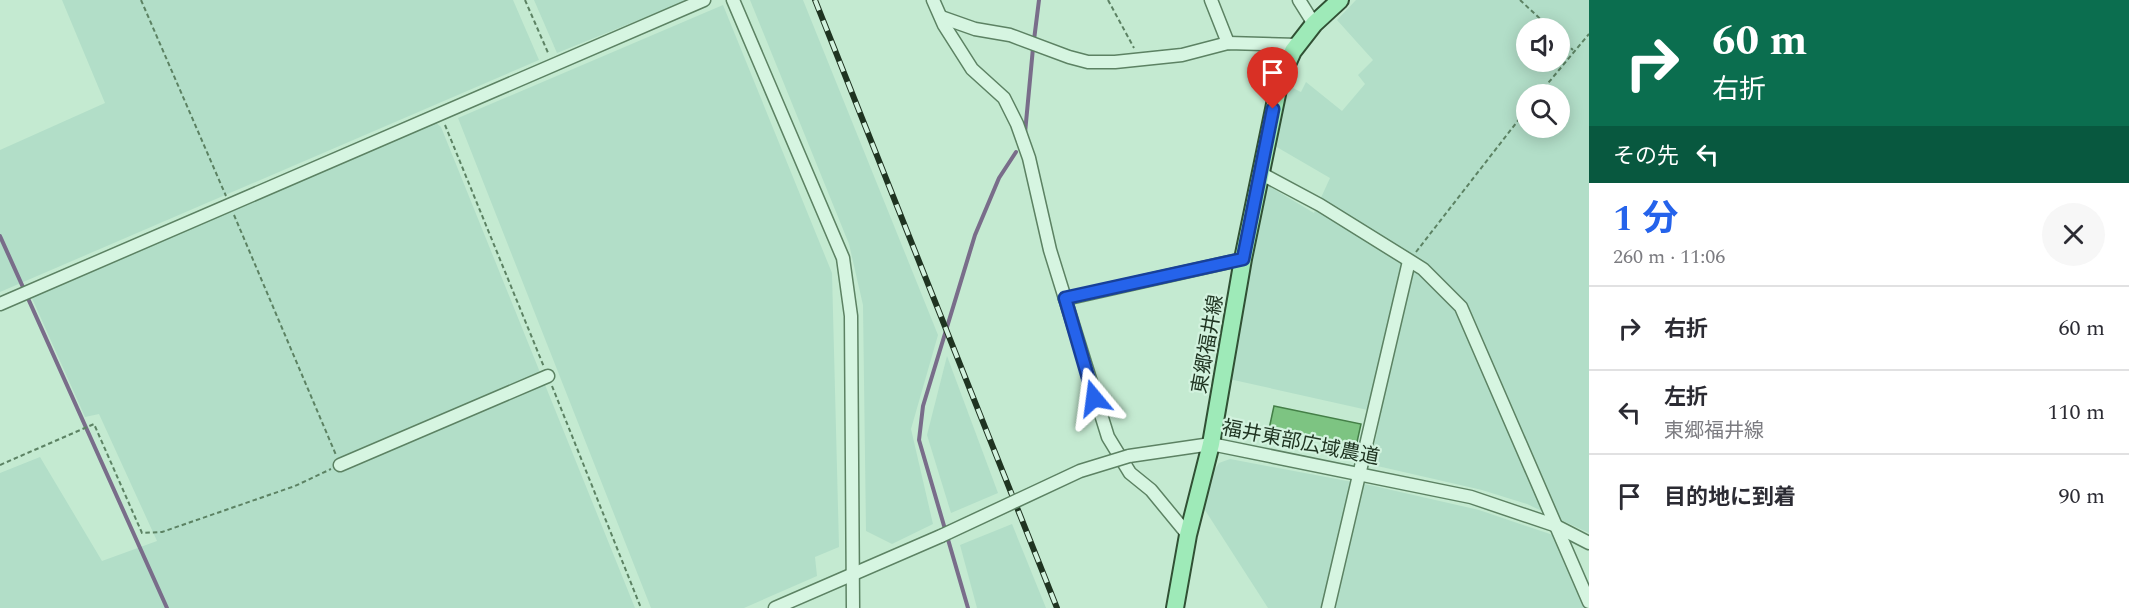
<!DOCTYPE html>
<html lang="ja">
<meta charset="utf-8">
<style>
:root{--surface:#fff;--page:#f7f7f7;--text:#2b2b33;--muted:#7c7c81;--line:#e1e1e2;--accent:#2563eb}
body{margin:0;font-family:Spectral,"Noto Sans JP",serif;background:var(--page);color:var(--text);height:100vh;display:flex;flex-direction:column;font-size:22px;white-space:nowrap}
*{box-sizing:border-box;margin:0}
p{font-size:20px;color:var(--muted)}
.icon{flex:none;width:33px;height:33px;fill:none;stroke:currentColor;stroke-width:2;stroke-linecap:round;stroke-linejoin:round}
.map{position:relative;flex:1;overflow:hidden}
.details{display:flex;flex-direction:column;background:var(--surface);width:540px}
.details>*{flex:none}
.guide{background:#0b6e4f;color:#fff;overflow:hidden}
.tools{position:absolute;left:1516px;top:18px;display:grid;gap:12px}
.tools a{display:grid;place-items:center;width:54px;height:54px;border-radius:50%;background:var(--surface);box-shadow:0 3px 15px #0003;font-size:30px}
.pin{position:absolute;display:grid;place-items:center;width:51px;height:51px;color:#fff;margin:-62px -26px;border-radius:50% 50% 50% 0;rotate:-45deg;box-shadow:0 0 6px #0007}
.pin .icon{rotate:45deg}
.me{position:absolute;width:66px;margin:-33px;rotate:344deg;stroke-linejoin:round;filter:drop-shadow(0 0 4px #0008)}
.turn{display:flex;align-items:center;gap:21px;height:126px;padding:0 24px;font-size:27px}
.turn .icon{width:78px;height:78px;stroke-width:2.5}
.turn b{display:block;font-size:42px;line-height:51px}
.then{display:flex;align-items:center;height:57px;padding:0 24px;background:#0003;gap:12px;font-size:22px}
.round{display:grid;place-items:center;flex:none;width:63px;height:63px;border-radius:32px;background:var(--page)}
.head{display:flex;align-items:center;justify-content:space-between;height:102px;padding:0 24px}
h1{font-size:36px;font-weight:700;line-height:45px;color:var(--accent)}
ul{padding:0;list-style:none}
li{display:flex;align-items:center;gap:18px;height:84px;padding:0 24px;border-top:2px solid var(--line)}
li div{flex:1}
li b{display:block;font-size:22px}
li em{font-style:normal}
main{display:flex;flex:1;min-height:0}
.map>svg:first-child{display:block}
.farmland{fill:#b2dec8;fill-rule:evenodd}
.lines{fill:none;stroke-linecap:round;stroke-linejoin:round}
.stream{stroke:#796d8a;stroke-width:4}
.building{fill:#7dc482;stroke:#447f47;stroke-width:1.5}
.minor-casing{stroke:#5c8263;stroke-width:15}
.major-casing{stroke:#305034;stroke-width:20}
.path{stroke:#5c8263;stroke-width:2;stroke-dasharray:4.5 3;stroke-linecap:butt}
.minor{stroke:#d6f5e1;stroke-width:12}
.major{stroke:#9eeab8;stroke-width:16}
.rail-casing{stroke:#1f3421;stroke-width:6}
.rail{stroke:#d2f2de;stroke-width:4;stroke-dasharray:11;stroke-linecap:butt}
.minor-bridge-casing{stroke:#5c8263;stroke-width:15;stroke-linecap:butt}
.minor-bridge{stroke:#d6f5e1;stroke-width:12}
.route-casing{stroke:#184099;stroke-width:15}
.route{stroke:#2563eb;stroke-width:10}
.labels{text-anchor:middle;stroke-width:4.5;stroke-linejoin:round;paint-order:stroke}
.street-label{font-size:20px;fill:#1f3421;stroke:#d2f2de}
</style>
<main>
<div class="map">
<svg width="1589" height="608" viewBox="0 0 1589 608">
<rect width="100%" height="100%" fill="#c4ead1"/>
<!-- farmland -->
<g class="farmland">
<path d="M 62,0 L 513,0 L 539,60 L 0,292 L 0,150 L 105,103 Z"/>
<path d="M 534,0 L 688,0 L 557,53 Z"/>
<path d="M 750,0 L 803,0 L 938,335 L 911,429 L 933,524 L 892,544 L 866,531 L 863,305 L 849,244 Z"/>
<path d="M 1356,0 L 1589,0 L 1589,533 L 1527,504 L 1482,490 L 1373,465 L 1371,460 L 1381,413 L 1229,379 L 1267,185 L 1314,213 L 1330,178 L 1275,146 L 1289,86 L 1301,92 L 1306,82 L 1342,111 L 1365,84 L 1358,75 L 1373,60 L 1337,20 ZM 1527,28 L 1560,28 L 1560,62 L 1527,62 ZM 1527,94 L 1560,94 L 1560,128 L 1527,128 Z"/>
<path d="M 723,5 L 832,273 L 839,547 L 815,557 L 817,576 L 744,608 L 651,608 L 458,118 Z"/>
<path d="M 435,122 L 441,127 L 635,608 L 0,608 L 0,473 L 40,457 L 102,561 L 157,541 L 99,414 L 85,417 L 31,296 Z"/>
<path d="M 947,356 L 998,493 L 951,513 L 927,435 Z"/>
<path d="M 1230,459 L 1374,486 L 1479,510 L 1553,535 L 1585,608 L 1268,608 L 1203,507 L 1208,482 L 1213,472 L 1219,463 Z"/>
<path d="M 1012,524 L 1046,608 L 977,608 L 960,545 Z"/>
</g>
<g class="lines">
<!-- stream -->
<g class="stream">
<path d="M 1034,40 L 1039,0"/>
<path d="M 1025,133 L 1033,48"/>
<path d="M 0,236 L 167,608"/>
<path d="M 968,608 L 919,440 L 923,406 L 975,235 L 999,178 L 1016,152"/>
</g>
</g>
<!-- building -->
<path class="building" d="M 1274,406 L 1361,424 L 1355,451 L 1330,445 L 1332,442 L 1269,429 Z"/>
<g class="lines">
<!-- minor casing -->
<g class="minor-casing">
<g id="minor">
<path d="M 733,0 L 843,258 L 851,316 L 853,608"/>
<path d="M 933,0 L 944,25 L 972,69 L 1004,98 L 1017,124 L 1029,158 L 1050,250 L 1108,437 L 1130,473 L 1151,490 L 1188,535"/>
<path d="M 1211,0 L 1228,43"/>
<path d="M 1299,0 L 1314,24"/>
<path d="M 941,17 L 975,29 L 1010,35 L 1069,57 L 1088,62 L 1115,62 L 1182,55 L 1228,43 L 1298,45"/>
<path d="M 1260,173 L 1320,205 L 1423,269 L 1461,307 L 1589,602"/>
<path d="M 1065,299 L 1243,259"/>
<path d="M 0,304 L 704,0"/>
<path d="M 1129,456 L 1211,444 L 1471,497 L 1554,525 L 1589,543"/>
<path d="M 340,465 L 548,376"/>
<path d="M 775,608 L 941,536"/>
<path d="M 1328,608 L 1409,261"/>
</g>
</g>
<!-- major casing -->
<g class="major-casing">
<path id="major" d="M 1175,608 L 1188,535 L 1211,444 L 1243,259 L 1280,80 L 1293,51 L 1314,24 L 1340,0"/>
</g>
<!-- path -->
<g class="path">
<path d="M 141,0 L 226,196"/>
<path d="M 525,0 L 549,55"/>
<path d="M 1108,0 L 1134,48"/>
<path d="M 1520,0 L 1550,28"/>
<path d="M 1560,38 L 1573,50"/>
<path d="M 1539,94 L 1589,34"/>
<path d="M 445,125 L 544,367"/>
<path d="M 234,215 L 336,455"/>
<path d="M 1416,252 L 1527,109"/>
<path d="M 552,386 L 641,608"/>
<path d="M 0,465 L 94,424 L 142,533 L 162,532 L 295,486 L 331,469"/>
</g>
<!-- minor -->
<use href="#minor" class="minor"/>
<!-- major -->
<use href="#major" class="major"/>
<!-- rail casing -->
<g class="rail-casing">
<path id="rail" d="M 815,0 L 1057,608"/>
</g>
<!-- rail -->
<use href="#rail" class="rail"/>
<!-- minor-bridge casing -->
<g class="minor-bridge-casing">
<path id="minor-bridge" d="M 941,536 L 1080,471 L 1129,456"/>
</g>
<!-- minor-bridge -->
<use href="#minor-bridge" class="minor-bridge"/>
</g>
<g class="lines">
<!-- route casing -->
<g class="route-casing">
<path id="route" d="M 1094,398 L 1065,298 L 1243,259 L 1273,109"/>
</g>
<!-- route -->
<use href="#route" class="route"/>
</g>
<g class="labels">
<!-- street labels -->
<g class="street-label">
<text transform="translate(1207 344) rotate(-80)" y="7">東郷福井線</text>
<text transform="translate(1301 442) rotate(11)" y="7">福井東部広域農道</text>
</g>
</g>
</svg>
<div class="tools">
<a><svg class="icon" aria-label="sound" viewBox="0 0 24 24"><path d="M4 9h4l5-4v14l-5-4H4zM17 9q2 3 0 6"/></svg></a>
<a><svg class="icon" aria-label="search" viewBox="0 0 24 24"><circle cx="10" cy="10" r="6"/><path d="M15 15l6 6"/></svg></a>
</div>
<div class="pin" style="left:1273px;top:109px;background:#d93025"><svg class="icon" aria-label="arrive" viewBox="0 0 24 24"><path d="M6 21V4h12l-3 4 3 4H6"/></svg></div>
<svg class="me" style="left:1094px;top:398px" viewBox="-20 -20 40 40"><path d="M0-17L14 15 0 8-14 15z" fill="#2563eb" stroke="#fff" stroke-width="4"/></svg>
</div>
<section class="details">
<div class="guide">
<div class="turn"><svg class="icon" aria-label="right" viewBox="0 0 24 24"><path d="M7 20v-9h11M14 6l5 5-5 5"/></svg><div><b>60 m</b>右折</div></div>
<div class="then">その先<svg class="icon" aria-label="left" viewBox="0 0 24 24"><path d="M17 20v-9H6M10 6l-5 5 5 5"/></svg></div>
</div>
<div class="head"><div><h1>1 分</h1><p>260 m · 11:06</p></div><a class="round"><svg class="icon" aria-label="close" viewBox="0 0 24 24"><path d="M6 6l12 12M18 6L6 18"/></svg></a></div>
<ul>
<li><svg class="icon" aria-label="right" viewBox="0 0 24 24"><path d="M7 20v-9h11M14 6l5 5-5 5"/></svg><div><b>右折</b></div><em>60 m</em></li>
<li><svg class="icon" aria-label="left" viewBox="0 0 24 24"><path d="M17 20v-9H6M10 6l-5 5 5 5"/></svg><div><b>左折</b><p>東郷福井線</p></div><em>110 m</em></li>
<li><svg class="icon" aria-label="arrive" viewBox="0 0 24 24"><path d="M6 21V4h12l-3 4 3 4H6"/></svg><div><b>目的地に到着</b></div><em>90 m</em></li>
</ul>
</section>
</main>
